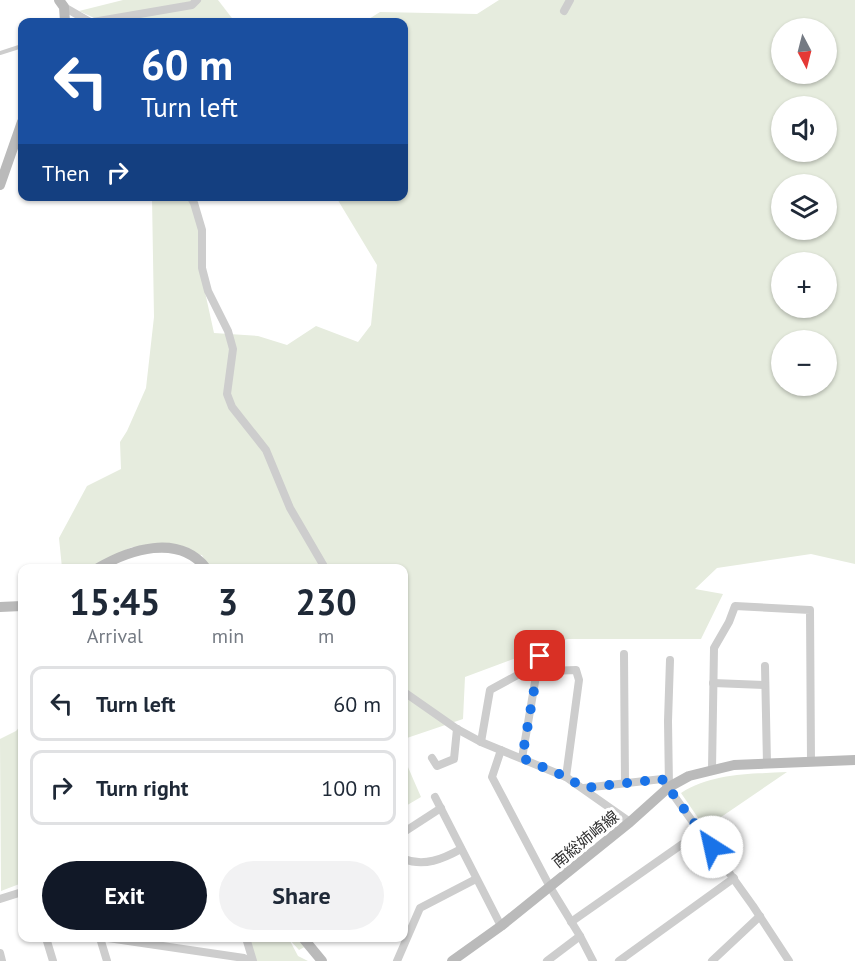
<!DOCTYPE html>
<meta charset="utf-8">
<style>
:root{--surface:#fff;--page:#f2f2f3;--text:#1f2937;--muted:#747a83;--line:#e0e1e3;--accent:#111827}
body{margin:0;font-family:"PT Sans","Noto Sans JP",sans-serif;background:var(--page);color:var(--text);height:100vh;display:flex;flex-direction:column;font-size:22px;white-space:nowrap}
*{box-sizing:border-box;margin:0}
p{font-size:20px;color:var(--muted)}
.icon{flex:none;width:33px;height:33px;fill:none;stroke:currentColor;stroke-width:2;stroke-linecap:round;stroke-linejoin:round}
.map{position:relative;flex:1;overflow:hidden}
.drawer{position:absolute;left:18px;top:564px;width:390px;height:378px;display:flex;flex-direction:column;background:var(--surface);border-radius:12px;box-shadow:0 2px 4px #0004}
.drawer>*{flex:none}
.guide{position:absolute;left:18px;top:18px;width:390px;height:183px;border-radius:12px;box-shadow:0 2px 4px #0004;background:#1a4fa0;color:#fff;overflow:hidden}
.needle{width:39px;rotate:173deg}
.fabs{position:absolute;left:771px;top:18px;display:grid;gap:12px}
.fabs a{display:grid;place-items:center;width:66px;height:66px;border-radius:50%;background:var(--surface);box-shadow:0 2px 4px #0004;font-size:30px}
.pin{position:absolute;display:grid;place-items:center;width:51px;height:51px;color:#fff;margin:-26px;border-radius:12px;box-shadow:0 3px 9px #0006}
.me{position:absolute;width:66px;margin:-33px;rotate:325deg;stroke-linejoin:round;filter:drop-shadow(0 0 4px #0008)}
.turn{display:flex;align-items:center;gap:21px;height:126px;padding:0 24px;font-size:27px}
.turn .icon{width:78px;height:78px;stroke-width:2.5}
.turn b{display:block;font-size:42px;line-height:51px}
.then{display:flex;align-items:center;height:57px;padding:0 24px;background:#0003;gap:12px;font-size:22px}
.eta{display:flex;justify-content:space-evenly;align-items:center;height:102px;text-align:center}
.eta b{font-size:36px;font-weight:600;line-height:42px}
.action{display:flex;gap:12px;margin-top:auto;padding:12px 24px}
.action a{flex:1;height:69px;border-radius:36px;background:var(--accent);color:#fff;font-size:24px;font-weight:600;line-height:69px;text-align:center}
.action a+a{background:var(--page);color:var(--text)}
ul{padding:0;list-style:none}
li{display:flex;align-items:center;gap:18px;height:75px;margin:0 12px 9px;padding:0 12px;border:3px solid var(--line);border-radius:12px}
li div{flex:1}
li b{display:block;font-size:22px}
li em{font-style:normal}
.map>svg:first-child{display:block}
.green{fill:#e6ecde;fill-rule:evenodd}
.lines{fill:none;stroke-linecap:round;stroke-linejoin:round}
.service{stroke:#cdcdcd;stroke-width:4}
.minor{stroke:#cdcdcd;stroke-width:8}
.secondary{stroke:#bababa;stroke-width:10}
.route{stroke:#1a73e8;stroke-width:10;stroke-dasharray:0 18}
.labels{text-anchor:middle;stroke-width:6;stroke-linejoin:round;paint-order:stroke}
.street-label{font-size:16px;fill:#303030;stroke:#fff}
</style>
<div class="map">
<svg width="855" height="961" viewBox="0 0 855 961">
<rect width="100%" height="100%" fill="#fff"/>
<!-- green -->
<g class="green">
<path d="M 123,0 L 218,0 L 235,22 L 103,22 L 79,11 Z"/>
<path d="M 499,0 L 855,0 L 855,564 L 811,554 L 717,568 L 695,589 L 723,594 L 701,639 L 567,639 L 465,677 L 463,719 L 404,739 L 404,568 L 208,568 L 202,555 L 132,547 L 88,568 L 62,568 L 59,538 L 87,486 L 121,469 L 120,442 L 127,431 L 146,388 L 154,317 L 152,197 L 188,197 L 198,210 L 203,283 L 214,333 L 258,336 L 287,345 L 316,326 L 358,342 L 371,325 L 377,265 L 336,197 L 404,196 L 404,22 L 364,22 L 380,12 L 477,14 ZM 782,28 L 826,28 L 826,74 L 782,74 ZM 782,106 L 826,106 L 826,152 L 782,152 ZM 782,184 L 826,184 L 826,230 L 782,230 ZM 782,262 L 826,262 L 826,308 L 782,308 ZM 782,340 L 826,340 L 826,386 L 782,386 Z"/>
<path d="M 22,724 L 22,883 L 1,891 L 0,739 L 16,731 Z"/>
<path d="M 404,758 L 421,797 L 404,807 Z"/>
<path d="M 787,772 L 705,828 L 681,793 C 713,773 750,774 787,772 Z"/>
<path d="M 246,938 L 321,938 L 299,950 L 289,939 L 298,956 L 308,961 L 253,961 Z"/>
</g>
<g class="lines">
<!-- service -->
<path class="service" d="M 0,53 L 22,46"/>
<!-- minor -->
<g class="minor">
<path d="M 64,7 L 90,22"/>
<path d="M 564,11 L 570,0"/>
<path d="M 93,22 L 192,5 L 197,0"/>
<path d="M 190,196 L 194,203 L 202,230 L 202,268 L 208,291 L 228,331 L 233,349 L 227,394 L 232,407 L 266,450 L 290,508 L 325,568"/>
<path d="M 624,654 L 625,783"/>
<path d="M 765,666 L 767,764"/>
<path d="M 713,683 L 765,685"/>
<path d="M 404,692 L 457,729 L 481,742 L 566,777 L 630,822"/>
<path d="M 481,742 L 490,690 L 523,672 L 576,670 L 579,680 L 566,777"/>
<path d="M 501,750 L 492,777 L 550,887 L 580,936 L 593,961"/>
<path d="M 432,758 L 437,766 L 454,759 L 457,729"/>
<path d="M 522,758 L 542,641"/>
<path d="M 712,769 L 714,648 L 729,622 L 735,606 L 810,610 L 811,762"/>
<path d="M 669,787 L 668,721 L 670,660"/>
<path d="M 584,788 L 662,779 L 753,906 L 789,961"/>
<path d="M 435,797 L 501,926"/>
<path d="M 404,832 L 441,808"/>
<path d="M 404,859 C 424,867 443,859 461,849"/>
<path d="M 0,899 L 22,892"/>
<path d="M 571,922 L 701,831"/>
<path d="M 46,938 L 53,961"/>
<path d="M 100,938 L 107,961"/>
<path d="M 108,938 L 244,958 L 250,961"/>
<path d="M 246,938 L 253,961"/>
<path d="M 0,953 L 2,961"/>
<path d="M 397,961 L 420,908 L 476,879"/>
<path d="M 547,961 L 580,936"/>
<path d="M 619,961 L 734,878"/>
<path d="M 712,961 L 760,916"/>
</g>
<!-- secondary -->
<g class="secondary">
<path d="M 59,0 L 64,7 L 65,22"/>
<path d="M 0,185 L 22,122"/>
<path d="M 98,568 C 129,550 178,533 206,568"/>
<path d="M 0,607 L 22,606"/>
<path d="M 303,938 L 322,961"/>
<path d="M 452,961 L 501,926 L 630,822 L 669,787 L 689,776 L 734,765 L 855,760"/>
</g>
</g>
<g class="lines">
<!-- route -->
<path class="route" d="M 540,656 L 522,758 L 566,777 L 584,788 L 662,779 L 712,847"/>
</g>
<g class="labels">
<!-- street labels -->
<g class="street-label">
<text transform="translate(585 839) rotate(-39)" y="6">南総姉崎線</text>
</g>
</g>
</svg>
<div class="fabs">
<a><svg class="needle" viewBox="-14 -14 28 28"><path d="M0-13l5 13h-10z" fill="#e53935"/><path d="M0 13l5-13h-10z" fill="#747a83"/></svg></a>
<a><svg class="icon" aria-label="sound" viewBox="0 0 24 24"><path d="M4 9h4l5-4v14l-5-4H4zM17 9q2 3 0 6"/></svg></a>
<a><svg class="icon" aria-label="layers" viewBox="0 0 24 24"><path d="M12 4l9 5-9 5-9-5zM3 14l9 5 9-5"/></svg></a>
<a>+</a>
<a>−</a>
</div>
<div class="pin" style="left:540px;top:656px;background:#d93025"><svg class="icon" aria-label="arrive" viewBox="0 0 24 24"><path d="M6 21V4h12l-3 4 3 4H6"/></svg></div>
<svg class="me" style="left:712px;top:847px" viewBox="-20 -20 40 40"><circle r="19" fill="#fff"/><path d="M0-13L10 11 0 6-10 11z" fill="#1a73e8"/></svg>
<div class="guide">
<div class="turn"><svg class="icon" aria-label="left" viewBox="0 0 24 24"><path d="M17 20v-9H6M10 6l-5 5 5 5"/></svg><div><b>60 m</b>Turn left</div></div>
<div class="then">Then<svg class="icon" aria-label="right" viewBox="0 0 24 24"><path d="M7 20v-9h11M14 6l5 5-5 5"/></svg></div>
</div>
<section class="drawer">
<div class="eta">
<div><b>15:45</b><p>Arrival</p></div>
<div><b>3</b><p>min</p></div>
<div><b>230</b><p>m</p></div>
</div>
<ul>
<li><svg class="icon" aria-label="left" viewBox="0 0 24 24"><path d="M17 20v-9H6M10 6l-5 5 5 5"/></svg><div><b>Turn left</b></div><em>60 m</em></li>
<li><svg class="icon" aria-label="right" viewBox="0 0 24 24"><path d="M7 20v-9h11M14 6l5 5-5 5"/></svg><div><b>Turn right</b></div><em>100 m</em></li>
</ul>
<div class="action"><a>Exit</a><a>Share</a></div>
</section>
</div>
